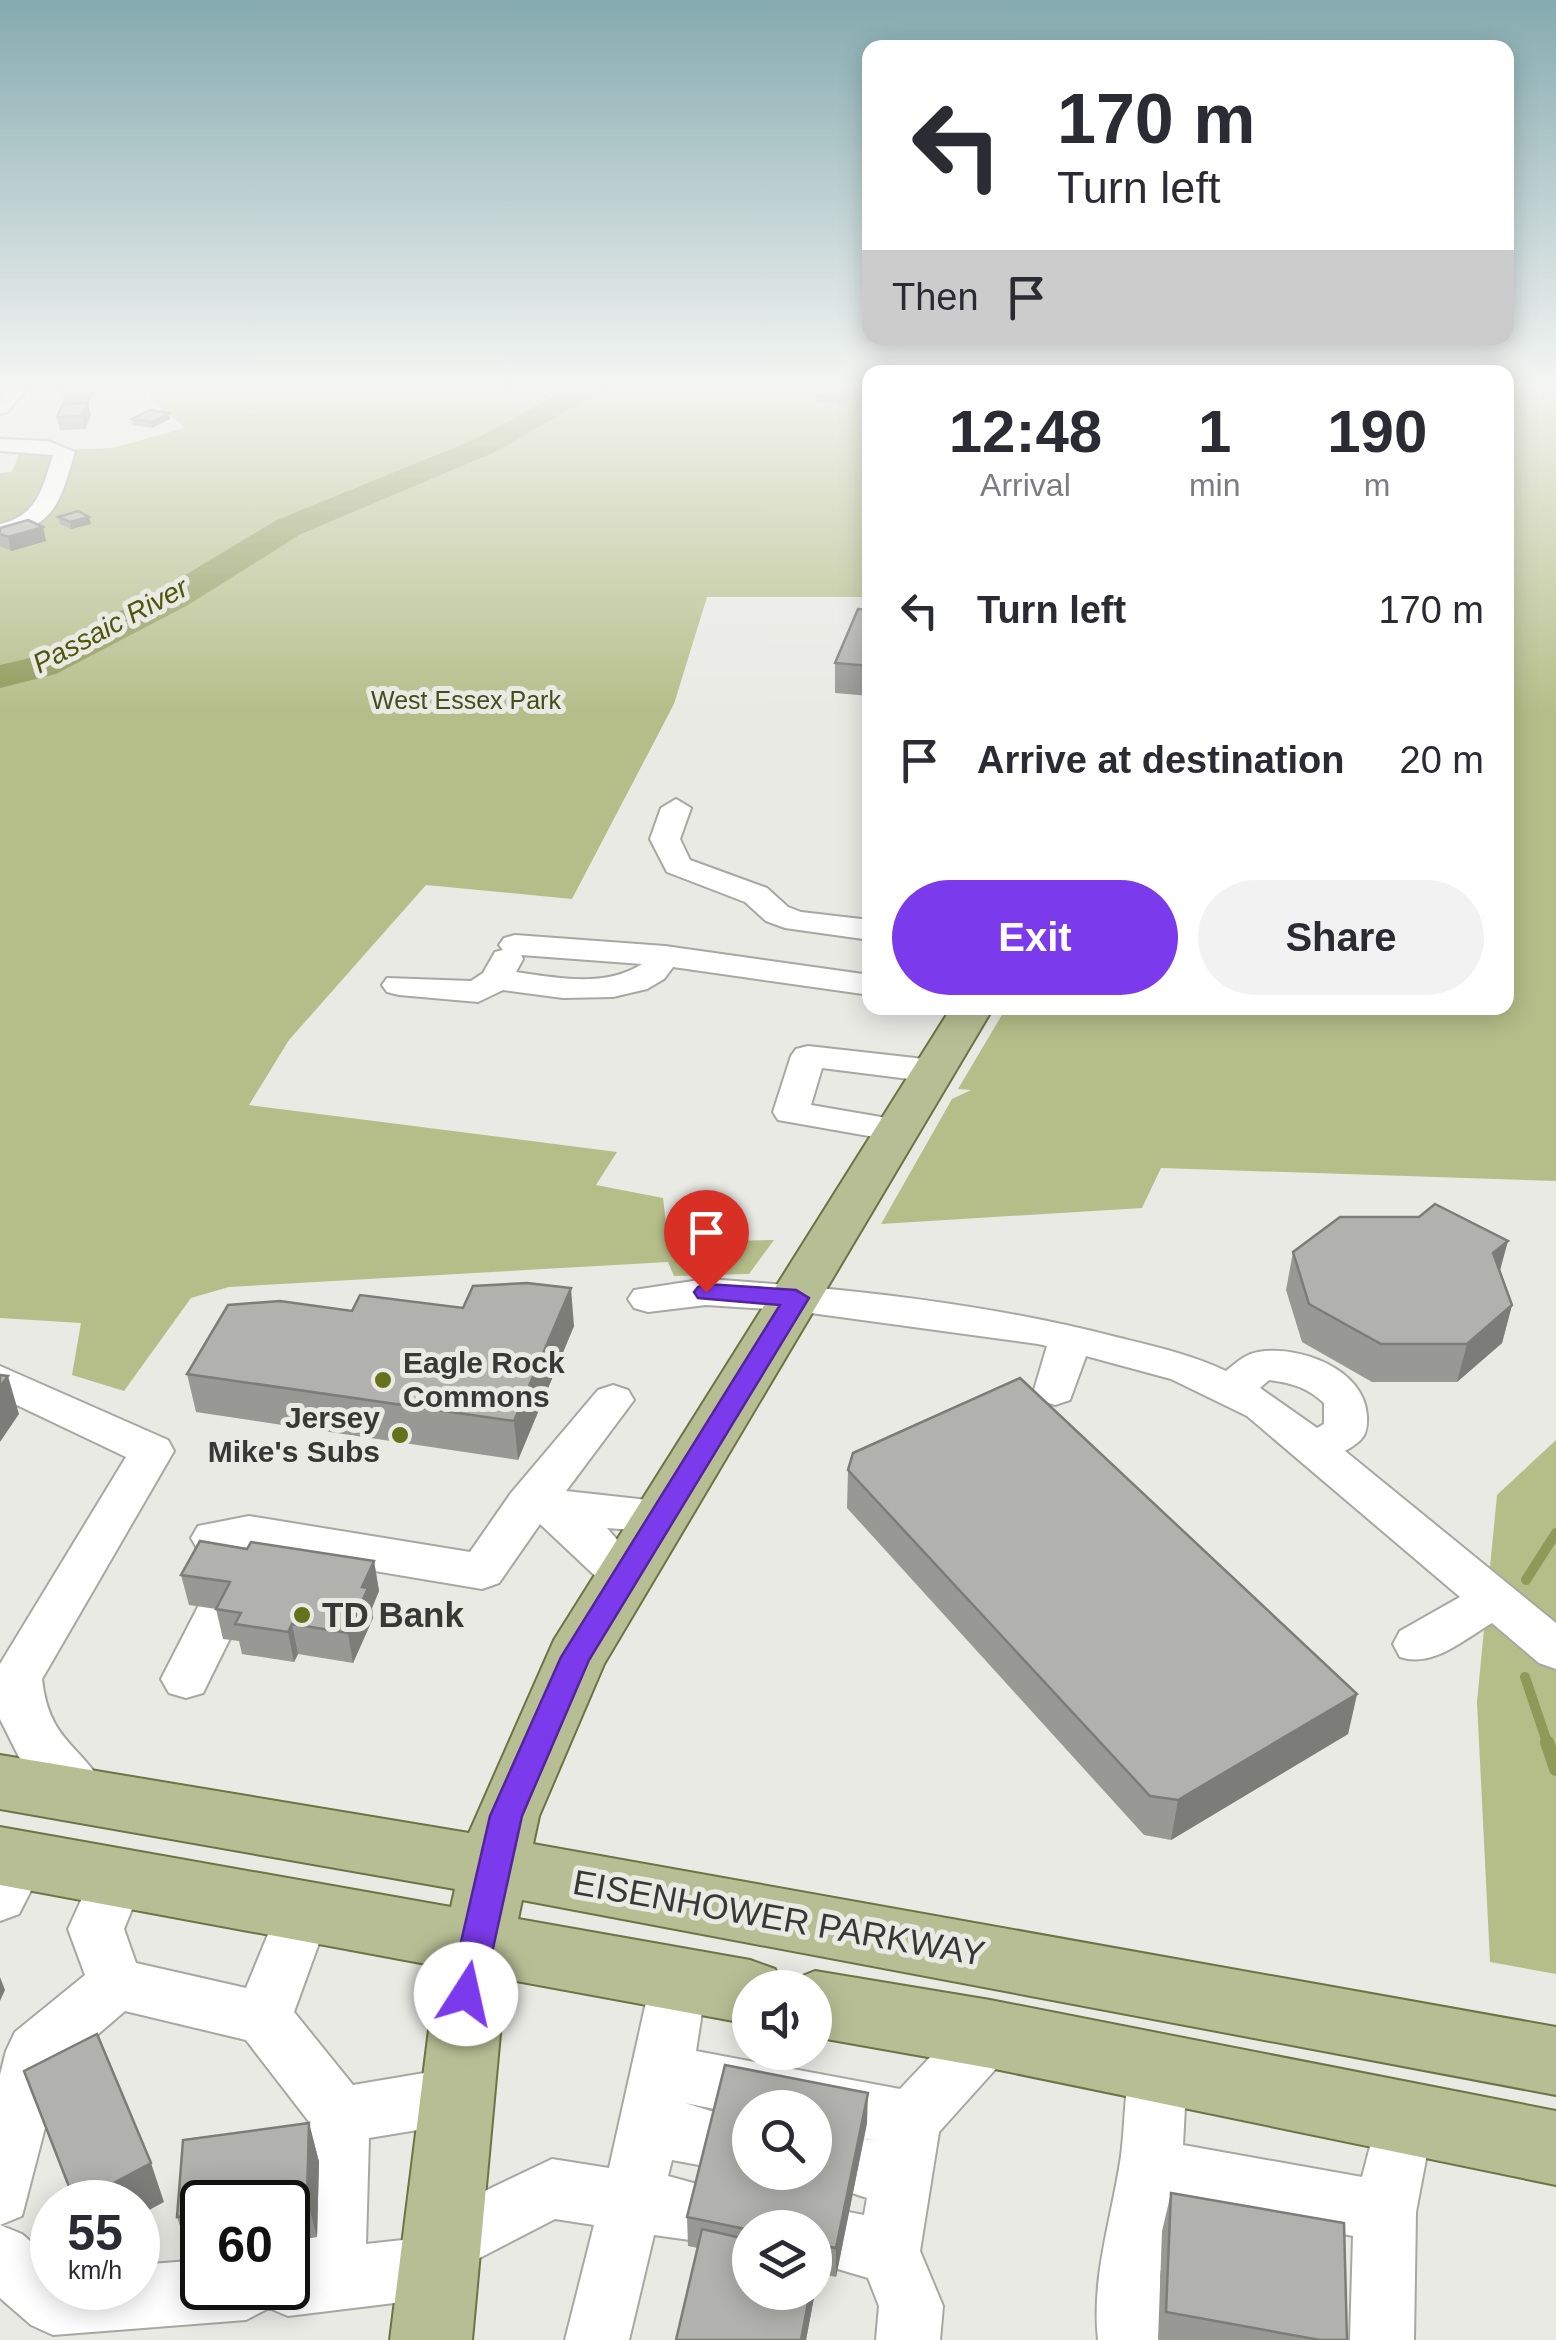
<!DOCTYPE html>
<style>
:root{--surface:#fff;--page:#f2f2f3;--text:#2b2b33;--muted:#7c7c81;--accent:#7c3aed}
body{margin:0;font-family:Arial,sans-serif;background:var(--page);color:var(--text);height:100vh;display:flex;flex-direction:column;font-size:38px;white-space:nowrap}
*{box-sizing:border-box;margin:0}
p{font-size:32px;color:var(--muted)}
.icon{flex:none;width:55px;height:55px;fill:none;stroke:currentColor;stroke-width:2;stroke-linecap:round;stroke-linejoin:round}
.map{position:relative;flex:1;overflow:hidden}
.drawer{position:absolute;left:862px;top:365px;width:652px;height:650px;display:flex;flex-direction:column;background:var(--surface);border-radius:20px;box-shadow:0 5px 25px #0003}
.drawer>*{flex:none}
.banner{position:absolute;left:862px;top:40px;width:652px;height:305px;border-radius:20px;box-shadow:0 5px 25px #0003;background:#fff;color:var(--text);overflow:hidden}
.buttons{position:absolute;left:732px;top:1970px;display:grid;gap:20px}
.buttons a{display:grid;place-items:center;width:100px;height:100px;border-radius:50%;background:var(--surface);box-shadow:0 5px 25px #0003;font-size:50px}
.speed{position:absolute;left:30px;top:2180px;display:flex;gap:20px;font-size:50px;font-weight:700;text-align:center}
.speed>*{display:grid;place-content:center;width:130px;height:130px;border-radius:50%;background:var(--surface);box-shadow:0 5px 25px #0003;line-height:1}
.speed small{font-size:25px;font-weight:400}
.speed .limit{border:5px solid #111;border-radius:15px;background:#fff;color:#111}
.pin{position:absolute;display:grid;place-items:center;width:85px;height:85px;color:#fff;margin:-102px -42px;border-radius:50% 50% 50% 0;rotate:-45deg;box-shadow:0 0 10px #0007}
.pin .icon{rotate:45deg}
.me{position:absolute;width:110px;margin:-55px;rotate:10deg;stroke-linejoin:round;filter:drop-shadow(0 0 8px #0008)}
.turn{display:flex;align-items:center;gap:35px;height:210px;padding:0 30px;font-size:45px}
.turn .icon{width:130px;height:130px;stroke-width:2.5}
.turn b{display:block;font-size:70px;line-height:85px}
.then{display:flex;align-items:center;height:95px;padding:0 30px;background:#0003;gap:20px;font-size:38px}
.eta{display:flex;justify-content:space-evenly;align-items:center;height:170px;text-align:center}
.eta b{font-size:60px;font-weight:700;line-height:70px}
.primary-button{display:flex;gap:20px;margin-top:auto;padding:20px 30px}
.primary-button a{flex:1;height:115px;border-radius:60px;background:var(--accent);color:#fff;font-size:40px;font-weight:700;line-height:115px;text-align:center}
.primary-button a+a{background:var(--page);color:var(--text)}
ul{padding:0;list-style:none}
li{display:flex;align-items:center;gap:30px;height:150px;padding:0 30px}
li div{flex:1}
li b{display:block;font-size:38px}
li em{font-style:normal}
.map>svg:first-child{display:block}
.green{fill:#b5be89}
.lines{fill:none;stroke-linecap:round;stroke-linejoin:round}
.stream-far1{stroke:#8f9a59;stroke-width:10}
.stream{stroke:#8f9a59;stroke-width:14}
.river{fill:#8f9a59;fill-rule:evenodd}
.minor-casing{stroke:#a7a8a2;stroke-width:4}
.major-casing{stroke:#6c7344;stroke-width:4}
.minor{fill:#fff;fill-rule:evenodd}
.major{fill:#b8be94;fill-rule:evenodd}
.wall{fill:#989995}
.shaded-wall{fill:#7c7d79}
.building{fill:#b1b2ad;stroke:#7c7d79;stroke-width:2.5;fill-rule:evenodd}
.route{fill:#7c3aed;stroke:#51269a;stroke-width:2.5}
.poi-dot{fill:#66711b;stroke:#e9eae4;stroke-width:4}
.labels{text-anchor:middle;stroke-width:10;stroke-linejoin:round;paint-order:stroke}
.far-park-label{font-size:25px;fill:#454d1b;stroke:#e9eae4}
.far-water-label{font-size:28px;font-style:italic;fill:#4e5709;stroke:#e9eae4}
.poi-label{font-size:30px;font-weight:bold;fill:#383836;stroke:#e9eae4;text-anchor:start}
.near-poi-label{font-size:35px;font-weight:bold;fill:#383836;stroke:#e9eae4;text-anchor:start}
.near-street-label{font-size:35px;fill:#383836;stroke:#e9eae4}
</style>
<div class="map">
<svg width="1556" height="2340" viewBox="0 0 1556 2340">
<rect width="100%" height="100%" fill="#e9eae4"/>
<!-- green -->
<g class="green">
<path d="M 162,386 L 870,386 L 870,597 L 707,597 L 674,704 L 572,899 L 426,885 L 289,1040 L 249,1105 L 617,1152 L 596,1185 L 663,1198 L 667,1231 L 724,1241 L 774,1240 L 749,1274 L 674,1276 L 668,1262 L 229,1287 L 191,1298 L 124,1391 L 72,1375 L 81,1323 L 0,1318 L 0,473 L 12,472 L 20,452 L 112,448 L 185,428 L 150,398 Z"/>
<path d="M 1508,386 L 1556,386 L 1556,1181 L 1161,1168 L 1142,1208 L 881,1224 L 952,1099 L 971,1090 L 958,1089 L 1006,1008 L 1508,1008 Z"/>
<path d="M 1556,1440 L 1556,1974 L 1490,1962 L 1477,1702 L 1497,1495 Z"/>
</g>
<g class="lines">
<!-- stream-far1 -->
<g class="stream-far1">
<path d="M 1526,1580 L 1556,1533"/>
<path d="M 1525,1677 L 1548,1745"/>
</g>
<!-- stream -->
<path class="stream" d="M 1547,1742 L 1556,1769"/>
<!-- river -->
<path class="river" d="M 574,386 L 610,386 L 495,452 L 301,534 L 188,605 L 56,674 L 0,688 L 0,665 L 30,658 L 162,589 L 277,520 L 473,440 Z"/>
<!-- minor casing -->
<g class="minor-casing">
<g id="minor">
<path d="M 9,386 L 30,386 L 7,412 L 0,414 L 0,396 Z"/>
<path d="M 0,439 L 48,441 L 75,452 C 59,504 57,524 0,538 L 0,524 C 38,515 42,489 53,455 L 0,451 Z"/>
<path d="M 676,799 L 691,808 L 680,839 L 690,860 L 767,888 L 788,907 L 801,912 L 870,920 L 870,940 L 785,928 L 766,921 L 745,902 L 667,872 L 650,839 L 661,808 Z"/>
<path d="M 515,935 L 665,946 L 870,975 L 870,995 L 673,967 L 664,979 L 647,989 L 613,997 L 563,998 L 503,990 L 478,1002 L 399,995 L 387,992 L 382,985 L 387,978 L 471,981 L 483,973 L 495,952 L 503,950 L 499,945 L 504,938 ZM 521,955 L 642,964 C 605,988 558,978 516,972 L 523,959 Z"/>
<path d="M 808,1046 L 933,1060 L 945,1064 L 951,1071 L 945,1078 L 933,1082 L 822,1068 L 811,1105 L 910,1122 L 915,1130 L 910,1138 L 897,1141 L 778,1120 L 773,1112 L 791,1056 L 796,1049 Z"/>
<path d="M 706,1279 C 843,1288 985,1303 1116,1337 C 1153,1346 1190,1354 1226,1371 C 1236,1363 1245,1354 1258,1352 C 1299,1345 1365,1369 1367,1416 C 1368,1436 1362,1441 1345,1451 L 1556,1623 L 1556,1669 L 1539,1663 L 1492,1623 C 1463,1640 1433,1668 1400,1657 L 1393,1644 L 1400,1631 L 1460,1597 L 1247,1416 L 1171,1379 L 1086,1356 L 1070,1400 L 1055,1405 L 1040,1400 L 1034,1390 L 1047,1346 L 1038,1344 L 796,1311 L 706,1305 L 648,1312 L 634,1308 L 628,1299 L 634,1290 ZM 1269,1380 C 1292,1383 1307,1387 1324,1403 L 1324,1424 L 1317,1428 L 1260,1388 Z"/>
<path d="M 0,1366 L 168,1440 L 174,1451 L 42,1679 C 49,1744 84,1745 108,1794 L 100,1809 L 82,1816 L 64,1809 L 19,1757 L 0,1719 L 0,1664 L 126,1457 L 0,1397 Z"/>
<path d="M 613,1385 L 628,1390 L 634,1400 L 566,1491 L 675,1503 L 682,1515 L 675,1527 L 659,1532 L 607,1528 L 647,1575 L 641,1587 L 624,1593 L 607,1587 L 540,1524 L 499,1583 L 482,1589 L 249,1550 L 214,1555 L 198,1550 L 191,1538 L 198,1526 L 249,1516 L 470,1552 L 511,1493 L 598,1390 Z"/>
<path d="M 220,1592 L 237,1597 L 244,1610 L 203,1693 L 186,1698 L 169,1693 L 161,1679 L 203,1597 Z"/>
<path d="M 20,1836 L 39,1843 L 47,1859 L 19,1914 L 0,1921 L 0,1845 Z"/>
<path d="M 118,1854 L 137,1861 L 145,1877 L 124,1929 L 136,1963 L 246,1988 L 285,1893 L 304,1886 L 323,1893 L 331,1910 L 294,2012 L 353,2085 L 454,2068 L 475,2076 L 483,2096 L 475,2116 L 454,2124 L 369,2138 L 366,2244 L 412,2239 L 418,2223 L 552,2159 L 609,2168 L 651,1980 L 659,1962 L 679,1955 L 699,1962 L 707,1980 L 696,2051 L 900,2089 L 970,2015 L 990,2008 L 1010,2015 L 1019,2034 L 1010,2053 L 939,2132 L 920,2251 L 943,2306 L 940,2340 L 876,2340 L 879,2306 L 868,2278 L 821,2264 L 815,2249 L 821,2220 L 843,2211 L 864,2215 L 867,2198 L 837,2188 L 828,2167 L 837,2146 L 858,2138 L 877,2141 L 815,2129 L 815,2108 L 750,2108 L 750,2116 L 685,2103 L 736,2119 L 745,2139 L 736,2159 L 715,2168 L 672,2160 L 668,2176 L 719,2190 L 728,2211 L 719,2232 L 697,2241 L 654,2235 L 629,2340 L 565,2340 L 594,2225 L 555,2219 L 466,2265 L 457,2289 L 435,2298 L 288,2316 L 269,2308 L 246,2320 L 53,2335 L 31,2325 L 0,2298 L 0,2075 L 6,2051 L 15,2032 L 85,1975 L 68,1929 L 99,1861 ZM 125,2011 L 246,2040 L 310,2123 L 304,2251 L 288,2253 L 288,2288 L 202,2288 L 202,2260 L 138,2265 L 138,2288 L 52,2288 L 52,2260 L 22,2234 L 0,2225 L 22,2216 L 61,2066 Z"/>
<path d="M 1158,2041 L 1179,2049 L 1187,2068 L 1183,2145 L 1362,2177 L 1383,2097 L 1404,2089 L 1425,2097 L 1434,2117 L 1416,2212 L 1414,2340 L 1350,2340 L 1353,2236 L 1173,2202 L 1160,2275 L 1162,2340 L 1098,2340 C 1091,2276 1112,2218 1121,2156 C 1126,2120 1123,2082 1137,2049 Z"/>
</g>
</g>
<!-- major casing -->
<g class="major-casing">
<g id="major">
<path d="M 951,1008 L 993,1008 L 604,1664 L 539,1816 L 533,1844 L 1556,2027 L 1556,2095 L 522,1900 L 518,1919 L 750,1960 L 775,1969 L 784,1988 L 750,1988 L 750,2024 L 505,1979 L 472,2340 L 390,2340 L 437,1966 L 0,1885 L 0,1827 L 451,1907 L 455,1889 L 0,1809 L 0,1755 L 469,1833 L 554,1640 Z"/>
<path d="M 815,1971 L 990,2000 L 1556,2111 L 1556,2185 L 990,2068 L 815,2037 L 815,1988 L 787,1988 L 790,1981 Z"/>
</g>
</g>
<!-- minor -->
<use href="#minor" class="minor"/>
<!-- major -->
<use href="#major" class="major"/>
</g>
<!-- wall -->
<g class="wall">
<path d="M 66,386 L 97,386 L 97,390 L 88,403 L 91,415 L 85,429 L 60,430 L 57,417 L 64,403 L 62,392 Z"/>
<path d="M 808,386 L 865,386 L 864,389 L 849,391 L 846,403 L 816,402 L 817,396 L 844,391 Z"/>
<path d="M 132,419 L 170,419 L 152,428 L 133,425 Z"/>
<path d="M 58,517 L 89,517 L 91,524 L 71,529 L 60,524 Z"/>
<path d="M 43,527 L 46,541 L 11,551 L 0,546 L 0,528 Z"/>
<path d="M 870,610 L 870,696 L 835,693 L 835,663 Z"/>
<path d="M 1293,1252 L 1500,1272 L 1512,1305 L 1502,1343 L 1457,1382 L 1372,1382 L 1302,1342 L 1286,1290 Z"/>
<path d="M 463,1308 L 574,1326 L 518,1460 L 196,1412 L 187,1374 L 352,1311 Z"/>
<path d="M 848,1470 L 1357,1694 L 1348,1734 L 1171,1840 L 1144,1835 L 847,1508 Z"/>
<path d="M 247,1549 L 374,1561 L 379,1591 L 372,1608 L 373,1618 L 353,1663 L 298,1654 L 294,1662 L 242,1654 L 239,1641 L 223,1639 L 216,1609 L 189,1605 L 181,1575 Z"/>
<path d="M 309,2123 L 319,2162 L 317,2237 L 288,2242 L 288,2202 L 202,2202 L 202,2254 L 190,2255 L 177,2217 L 183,2140 Z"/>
<path d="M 867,2123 L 836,2277 L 817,2273 L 815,2291 L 815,2228 L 750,2228 L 750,2292 L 815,2292 L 806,2340 L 676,2340 L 698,2248 L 688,2246 L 687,2217 Z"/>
<path d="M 1171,2193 L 1347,2340 L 1158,2340 L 1162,2231 Z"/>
</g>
<!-- shaded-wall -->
<g class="shaded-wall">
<path d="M 88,386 L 97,386 L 97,390 L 87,404 L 85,391 Z"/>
<path d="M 852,386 L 865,386 L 864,389 L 851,391 Z"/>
<path d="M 88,403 L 91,415 L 85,429 L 83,416 Z"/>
<path d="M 169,413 L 170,419 L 152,428 L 151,422 Z"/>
<path d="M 89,517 L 91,524 L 71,529 L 70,522 Z"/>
<path d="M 43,527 L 46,541 L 11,551 L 8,537 Z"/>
<path d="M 1508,1241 L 1498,1278 L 1493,1253 Z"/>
<path d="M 571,1288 L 574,1326 L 518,1460 L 514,1421 Z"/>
<path d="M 1512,1305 L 1502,1343 L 1457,1382 L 1467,1344 Z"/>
<path d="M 8,1376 L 19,1414 L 0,1442 L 0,1387 Z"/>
<path d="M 374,1561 L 379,1591 L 372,1608 L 373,1618 L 353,1663 L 348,1633 L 362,1587 Z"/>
<path d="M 292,1624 L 298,1654 L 294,1662 L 288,1632 Z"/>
<path d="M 1357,1694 L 1348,1734 L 1171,1840 L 1178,1800 Z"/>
<path d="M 0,1977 L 5,1990 L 0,2001 Z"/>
<path d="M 868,2093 L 867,2123 L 836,2277 L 836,2248 Z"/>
<path d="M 309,2123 L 319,2162 L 317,2237 L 307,2199 Z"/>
<path d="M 151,2163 L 164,2202 L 138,2216 L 138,2202 L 78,2202 Z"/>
<path d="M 817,2254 L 817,2283 L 815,2291 L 815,2266 Z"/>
<path d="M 810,2292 L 815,2292 L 806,2340 L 801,2340 Z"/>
</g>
<!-- building -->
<g class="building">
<path d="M 66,386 L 88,386 L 85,391 L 62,392 Z"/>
<path d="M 819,389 L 849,391 L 846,397 L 817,396 Z"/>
<path d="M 88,403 L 83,416 L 57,417 L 63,404 Z"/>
<path d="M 150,410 L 169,413 L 151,422 L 132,419 Z"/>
<path d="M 78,511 L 89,517 L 70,522 L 58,517 Z"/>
<path d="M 28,520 L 43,527 L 8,537 L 0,534 L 0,528 Z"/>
<path d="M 858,609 L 870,610 L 870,666 L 835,663 Z"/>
<path d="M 1435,1204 L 1508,1241 L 1493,1253 L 1512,1305 L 1467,1344 L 1381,1344 L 1309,1304 L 1293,1252 L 1340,1217 L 1419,1217 Z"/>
<path d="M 527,1283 L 571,1288 L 514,1421 L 187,1374 L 228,1305 L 280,1301 L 352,1311 L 360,1295 L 463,1308 L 473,1286 Z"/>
<path d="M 0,1375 L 8,1376 L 0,1387 Z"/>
<path d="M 1020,1378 L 1357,1694 L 1178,1800 L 1150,1796 L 848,1470 L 853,1453 Z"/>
<path d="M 200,1541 L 247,1549 L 251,1542 L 374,1561 L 362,1587 L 368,1588 L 348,1633 L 292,1624 L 288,1632 L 235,1624 L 241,1613 L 216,1609 L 230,1582 L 181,1575 Z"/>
<path d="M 97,2034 L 151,2163 L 78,2202 L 75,2202 L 24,2071 Z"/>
<path d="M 725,2065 L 868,2093 L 836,2248 L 815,2244 L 815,2228 L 750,2228 L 750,2230 L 687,2217 ZM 750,2108 L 815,2108 L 815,2172 L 750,2172 Z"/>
<path d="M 309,2123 L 307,2199 L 284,2202 L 202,2202 L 202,2214 L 177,2217 L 183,2140 Z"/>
<path d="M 1171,2193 L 1344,2223 L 1347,2340 L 1320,2340 L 1166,2312 Z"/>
<path d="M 702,2229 L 750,2240 L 750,2292 L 810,2292 L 801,2340 L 676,2340 Z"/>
</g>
<!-- sky -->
<linearGradient id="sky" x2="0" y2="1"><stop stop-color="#84aaaf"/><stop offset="0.54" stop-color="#f5f6f3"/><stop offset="1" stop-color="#f5f6f3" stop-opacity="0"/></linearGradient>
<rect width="1556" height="714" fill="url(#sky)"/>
<!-- route -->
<path class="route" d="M 706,1284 L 796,1290 L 809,1298 L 589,1660 L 522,1816 L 483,1994 L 478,2005 L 466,2010 L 454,2005 L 449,1994 L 490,1816 L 561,1657 L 780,1305 L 698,1298 L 694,1292 L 698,1287 Z"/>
<!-- markers -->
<g class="poi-dot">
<circle cx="383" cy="1380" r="10"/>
<circle cx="400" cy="1435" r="10"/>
<circle cx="302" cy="1615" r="10"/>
</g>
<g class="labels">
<!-- far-park labels -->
<g class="far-park-label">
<text x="466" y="709">West Essex Park</text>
</g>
<!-- far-water labels -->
<g class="far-water-label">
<text transform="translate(110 625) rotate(-28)" y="10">Passaic River</text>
</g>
<!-- poi labels -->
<g class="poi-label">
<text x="403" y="1373">Eagle Rock<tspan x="403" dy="34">Commons</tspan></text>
<text x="380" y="1428" text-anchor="end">Jersey<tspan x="380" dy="34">Mike's Subs</tspan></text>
</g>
<!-- near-poi labels -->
<g class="near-poi-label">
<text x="322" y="1627">TD Bank</text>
</g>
<!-- near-street labels -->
<g class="near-street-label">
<text transform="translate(779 1918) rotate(10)" y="12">EISENHOWER PARKWAY</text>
</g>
</g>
</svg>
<div class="buttons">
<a><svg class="icon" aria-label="sound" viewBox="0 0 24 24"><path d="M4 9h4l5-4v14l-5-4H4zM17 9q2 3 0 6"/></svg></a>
<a><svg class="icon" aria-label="search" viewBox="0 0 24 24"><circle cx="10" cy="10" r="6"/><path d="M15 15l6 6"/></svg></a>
<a><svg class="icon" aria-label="layers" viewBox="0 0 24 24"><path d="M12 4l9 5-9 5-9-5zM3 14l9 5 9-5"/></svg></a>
</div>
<div class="speed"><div>55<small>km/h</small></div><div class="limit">60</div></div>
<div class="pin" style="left:706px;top:1292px;background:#d93025"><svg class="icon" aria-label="arrive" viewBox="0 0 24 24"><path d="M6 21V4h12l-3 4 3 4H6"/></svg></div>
<svg class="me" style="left:466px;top:1994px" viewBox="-20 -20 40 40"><circle r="19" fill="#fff"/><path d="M0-13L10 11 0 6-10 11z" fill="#7c3aed"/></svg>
<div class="banner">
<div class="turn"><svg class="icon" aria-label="left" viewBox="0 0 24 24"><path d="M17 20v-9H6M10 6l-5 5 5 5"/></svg><div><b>170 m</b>Turn left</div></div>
<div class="then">Then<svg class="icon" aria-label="arrive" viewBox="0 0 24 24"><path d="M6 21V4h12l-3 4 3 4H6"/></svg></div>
</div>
<section class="drawer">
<div class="eta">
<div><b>12:48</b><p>Arrival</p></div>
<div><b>1</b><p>min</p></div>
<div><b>190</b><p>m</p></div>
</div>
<ul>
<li><svg class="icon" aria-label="left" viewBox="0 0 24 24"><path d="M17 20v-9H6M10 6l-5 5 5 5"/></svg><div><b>Turn left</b></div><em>170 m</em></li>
<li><svg class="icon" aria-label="arrive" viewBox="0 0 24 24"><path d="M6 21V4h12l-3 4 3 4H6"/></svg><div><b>Arrive at destination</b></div><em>20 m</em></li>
</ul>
<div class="primary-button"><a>Exit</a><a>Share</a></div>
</section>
</div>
